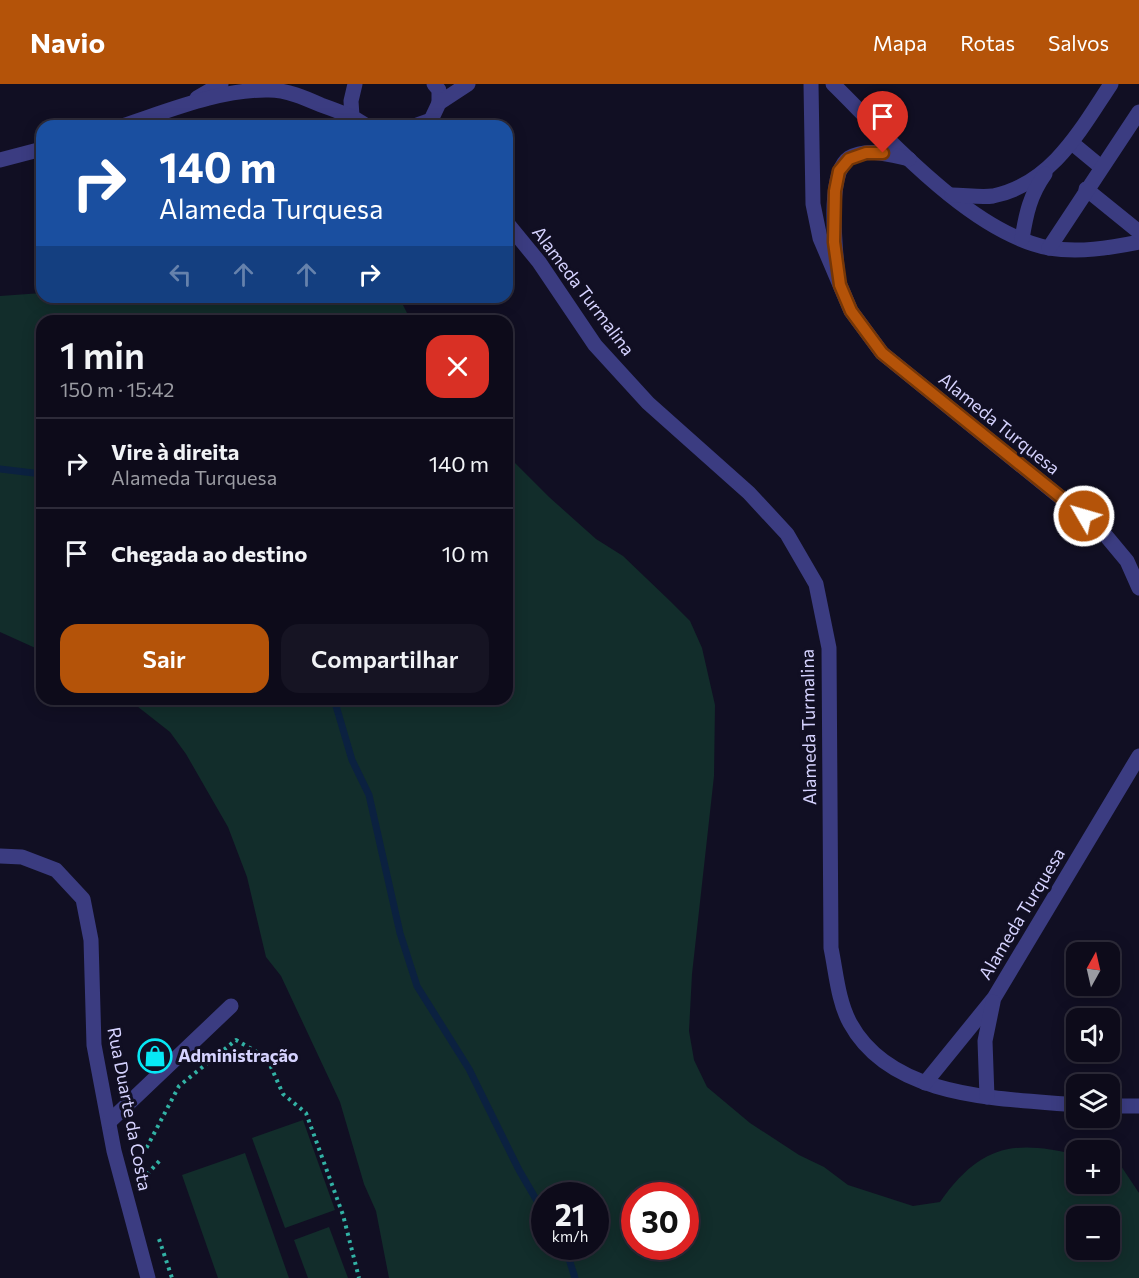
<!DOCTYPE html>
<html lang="pt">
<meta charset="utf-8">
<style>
:root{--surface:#0d0b1a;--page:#161423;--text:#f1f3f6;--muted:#9a9ba2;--line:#2d2b39;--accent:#b45309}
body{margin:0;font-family:Commissioner,sans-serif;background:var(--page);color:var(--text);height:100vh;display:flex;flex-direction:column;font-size:22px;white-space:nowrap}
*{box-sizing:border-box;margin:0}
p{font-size:20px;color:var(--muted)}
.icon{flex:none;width:33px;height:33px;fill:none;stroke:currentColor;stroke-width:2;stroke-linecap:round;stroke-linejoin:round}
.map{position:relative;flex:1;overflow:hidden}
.sheet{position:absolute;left:36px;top:231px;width:477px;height:390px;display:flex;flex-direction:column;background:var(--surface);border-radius:18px;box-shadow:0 3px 15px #0003,0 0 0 2px var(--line)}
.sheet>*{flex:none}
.top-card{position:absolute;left:36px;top:36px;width:477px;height:183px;border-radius:18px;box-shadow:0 3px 15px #0003,0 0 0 2px var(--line);background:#1a4fa0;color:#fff;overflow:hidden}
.needle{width:39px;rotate:8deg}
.fabs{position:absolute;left:1066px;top:858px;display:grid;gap:12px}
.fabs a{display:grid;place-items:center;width:54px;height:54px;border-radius:12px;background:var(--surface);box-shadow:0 3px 15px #0003,0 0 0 2px var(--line);font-size:30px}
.speed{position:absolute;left:531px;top:1098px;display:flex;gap:12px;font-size:30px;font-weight:700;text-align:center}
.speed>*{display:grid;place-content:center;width:78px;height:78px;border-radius:50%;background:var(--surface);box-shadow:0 3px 15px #0003,0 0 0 2px var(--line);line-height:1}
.speed small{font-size:15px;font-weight:400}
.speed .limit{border:9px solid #d22;background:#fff;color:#111}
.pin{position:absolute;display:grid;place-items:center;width:51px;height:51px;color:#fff;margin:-62px -26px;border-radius:50% 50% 50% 0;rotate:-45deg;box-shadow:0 0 6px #0007}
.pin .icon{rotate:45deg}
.me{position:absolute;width:66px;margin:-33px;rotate:308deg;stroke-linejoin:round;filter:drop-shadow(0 0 4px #0008)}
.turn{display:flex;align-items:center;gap:21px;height:126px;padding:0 24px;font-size:27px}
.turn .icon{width:78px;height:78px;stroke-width:2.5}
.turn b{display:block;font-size:42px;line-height:51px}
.lanes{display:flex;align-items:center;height:57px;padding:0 24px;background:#0003;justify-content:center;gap:30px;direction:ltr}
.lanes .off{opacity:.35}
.round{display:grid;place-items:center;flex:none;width:63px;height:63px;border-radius:18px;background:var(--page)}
.headline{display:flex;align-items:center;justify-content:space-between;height:102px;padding:0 24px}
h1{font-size:36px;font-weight:600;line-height:45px}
.action{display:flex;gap:12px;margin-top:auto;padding:12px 24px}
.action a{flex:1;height:69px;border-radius:18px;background:var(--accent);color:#fff;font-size:24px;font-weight:600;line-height:69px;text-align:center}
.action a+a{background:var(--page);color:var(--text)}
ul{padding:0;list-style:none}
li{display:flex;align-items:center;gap:18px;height:90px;padding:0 24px;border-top:2px solid var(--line)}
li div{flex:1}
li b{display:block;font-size:22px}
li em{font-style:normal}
header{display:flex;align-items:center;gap:36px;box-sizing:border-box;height:84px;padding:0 30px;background:var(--accent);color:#fff}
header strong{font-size:28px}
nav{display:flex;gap:33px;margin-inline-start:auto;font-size:21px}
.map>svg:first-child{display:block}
.green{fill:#122d2b;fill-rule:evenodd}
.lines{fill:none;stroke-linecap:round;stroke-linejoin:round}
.stream{stroke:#0b2140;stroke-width:7}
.path{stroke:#32b2a5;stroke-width:4;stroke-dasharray:3 4.5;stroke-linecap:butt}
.minor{stroke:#3b3c81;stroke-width:15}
.route-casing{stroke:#753606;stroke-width:15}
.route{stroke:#b45309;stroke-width:10}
.labels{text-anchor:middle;stroke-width:6;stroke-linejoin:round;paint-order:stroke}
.street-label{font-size:18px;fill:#d5d2fe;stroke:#110f23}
.poi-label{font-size:18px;font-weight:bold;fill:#d5d2fe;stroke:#110f23;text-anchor:start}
</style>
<header>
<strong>Navio</strong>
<nav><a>Mapa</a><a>Rotas</a><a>Salvos</a></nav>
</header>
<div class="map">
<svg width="1139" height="1194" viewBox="0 0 1139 1194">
<rect width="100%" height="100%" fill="#110f23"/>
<!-- green -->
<g class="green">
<path d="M 42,209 L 42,213 L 399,213 L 411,237 L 42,237 L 42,567 L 0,548 L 0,212 Z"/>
<path d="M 507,371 L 549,413 L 596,455 L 623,472 L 670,517 L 690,537 L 702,564 L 715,621 L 714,692 L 692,890 L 689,947 L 694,976 L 707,1003 L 750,1039 L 799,1071 L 824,1083 L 848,1101 L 913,1122 L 940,1118 C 980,1062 1012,1055 1077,1071 L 1077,1100 L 1110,1100 L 1110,1080 L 1121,1082 L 1139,1109 L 1139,1194 L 389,1194 L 376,1127 L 364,1100 L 340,1018 L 281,892 L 266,873 L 247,793 L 228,743 L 186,670 L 170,648 L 128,615 L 507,615 ZM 544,1112 L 596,1112 L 596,1162 L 544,1162 ZM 634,1112 L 686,1112 L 686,1162 L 634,1162 ZM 1077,1132 L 1110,1132 L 1110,1166 L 1077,1166 Z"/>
<path d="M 303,1036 L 335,1126 L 285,1144 L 252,1054 Z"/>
<path d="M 245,1069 L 289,1194 L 218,1194 L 182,1091 Z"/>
<path d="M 329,1143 L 348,1194 L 308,1194 L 294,1156 Z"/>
</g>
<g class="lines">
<!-- stream -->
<g class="stream">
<path d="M 0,385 L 42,390"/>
<path d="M 334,615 L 352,676 L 369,711 L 400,849 L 417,902 L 469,985 L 519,1086 L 544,1129"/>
<path d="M 565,1162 L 575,1194"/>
</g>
<!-- path -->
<g class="path">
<path d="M 139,1084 L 138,1080 L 179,1002 L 236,956 L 267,974 L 283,1010 L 306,1029 L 343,1131 L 359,1194"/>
<path d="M 142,1096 L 162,1074"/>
<path d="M 159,1155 L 172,1194"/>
</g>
<!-- minor -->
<g class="minor">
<path d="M 434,0 L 439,6 L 439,19"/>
<path d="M 811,0 L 813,120 L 820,154 L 851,227 L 882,269 L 1102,447 L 1127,477 L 1139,504"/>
<path d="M 833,0 C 888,54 971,149 1049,164 C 1079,169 1109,164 1139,158"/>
<path d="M 197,14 L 221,0"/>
<path d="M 352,32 L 351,17 L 355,0"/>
<path d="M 122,42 C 168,27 220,5 269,6 C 287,6 305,14 321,21 C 338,27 352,32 367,42"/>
<path d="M 414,42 L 431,36"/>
<path d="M 436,42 L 431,36 L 439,19 L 468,0"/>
<path d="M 1072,59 L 1101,83"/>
<path d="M 0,76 L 42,65"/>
<path d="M 1086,105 L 1139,148"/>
<path d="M 952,111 C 965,111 981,114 993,112 C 1052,100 1081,45 1111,0"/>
<path d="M 507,139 L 539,178 L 595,261 L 648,319 L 749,409 L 787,450 L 816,500 L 829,564 L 831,864 C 836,888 838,917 850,939 C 892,1016 1002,1014 1077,1021"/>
<path d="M 1022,155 C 1026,130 1030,111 1045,90"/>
<path d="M 1049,164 L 1139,28"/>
<path d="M 837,183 C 835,160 827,89 849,74 C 867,63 891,71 909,75"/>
<path d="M 0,772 L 22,773 L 56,786 L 83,815 L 91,856 L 94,961 L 114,1067 L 148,1194"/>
<path d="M 925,999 L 994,914 L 1139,672"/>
<path d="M 987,1013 L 985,957 L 993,918"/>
<path d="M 1110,1022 L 1139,1022"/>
<path d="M 109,1038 L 231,922"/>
</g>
</g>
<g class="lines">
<!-- route casing -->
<g class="route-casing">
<path id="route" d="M 883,69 L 866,69 L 849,75 L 839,87 L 835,107 L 834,158 L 840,201 L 851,227 L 882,269 L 1084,432"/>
</g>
<!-- route -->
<use href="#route" class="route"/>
</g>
<!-- icons -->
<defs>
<g id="shop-ring" transform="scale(1.725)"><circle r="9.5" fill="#110f23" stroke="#07e8f5" stroke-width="1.5"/><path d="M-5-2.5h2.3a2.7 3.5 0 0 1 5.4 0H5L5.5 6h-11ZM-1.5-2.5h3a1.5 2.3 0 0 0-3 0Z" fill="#07e8f5"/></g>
</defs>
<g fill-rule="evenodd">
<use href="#shop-ring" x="155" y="972"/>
</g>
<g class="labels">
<!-- street labels -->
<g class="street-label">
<text transform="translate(583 207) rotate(53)" y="6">Alameda Turmalina</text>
<text transform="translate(999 340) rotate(39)" y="6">Alameda Turquesa</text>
<text transform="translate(809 643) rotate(-91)" y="6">Alameda Turmalina</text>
<text transform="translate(1022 830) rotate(-59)" y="6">Alameda Turquesa</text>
<text transform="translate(129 1025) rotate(79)" y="6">Rua Duarte da Costa</text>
</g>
<!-- poi labels -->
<g class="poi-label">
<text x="178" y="978">Administração</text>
</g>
</g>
</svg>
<div class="fabs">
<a><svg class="needle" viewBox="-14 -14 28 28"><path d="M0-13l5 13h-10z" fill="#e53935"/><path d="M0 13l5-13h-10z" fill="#9a9ba2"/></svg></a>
<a><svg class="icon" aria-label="sound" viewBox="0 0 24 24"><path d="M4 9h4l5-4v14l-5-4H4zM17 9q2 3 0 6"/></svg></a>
<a><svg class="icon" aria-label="layers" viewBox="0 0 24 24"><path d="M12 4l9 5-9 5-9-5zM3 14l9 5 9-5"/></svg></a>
<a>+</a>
<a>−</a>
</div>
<div class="speed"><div>21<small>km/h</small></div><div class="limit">30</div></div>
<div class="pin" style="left:883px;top:69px;background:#d93025"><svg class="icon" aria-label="arrive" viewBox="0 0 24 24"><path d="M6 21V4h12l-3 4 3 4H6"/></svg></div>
<svg class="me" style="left:1084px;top:432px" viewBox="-20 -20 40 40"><circle r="17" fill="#b45309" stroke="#fff" stroke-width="3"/><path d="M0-11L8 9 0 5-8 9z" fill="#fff"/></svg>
<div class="top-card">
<div class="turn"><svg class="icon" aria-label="right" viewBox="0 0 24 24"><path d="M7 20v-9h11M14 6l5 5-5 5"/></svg><div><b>140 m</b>Alameda Turquesa</div></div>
<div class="lanes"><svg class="icon off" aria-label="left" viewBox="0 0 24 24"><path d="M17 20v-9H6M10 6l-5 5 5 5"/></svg><svg class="icon off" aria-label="ahead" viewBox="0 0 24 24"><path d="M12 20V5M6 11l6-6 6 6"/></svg><svg class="icon off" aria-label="ahead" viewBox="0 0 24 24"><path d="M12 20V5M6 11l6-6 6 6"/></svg><svg class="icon" aria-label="right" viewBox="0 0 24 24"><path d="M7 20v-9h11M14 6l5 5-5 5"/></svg></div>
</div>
<section class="sheet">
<div class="headline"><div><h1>1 min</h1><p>150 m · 15:42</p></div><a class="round" style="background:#d93025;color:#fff"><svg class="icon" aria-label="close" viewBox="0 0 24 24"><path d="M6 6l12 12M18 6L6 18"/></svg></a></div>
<ul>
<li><svg class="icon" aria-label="right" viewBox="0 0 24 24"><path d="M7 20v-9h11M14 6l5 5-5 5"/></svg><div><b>Vire à direita</b><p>Alameda Turquesa</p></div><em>140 m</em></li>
<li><svg class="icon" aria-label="arrive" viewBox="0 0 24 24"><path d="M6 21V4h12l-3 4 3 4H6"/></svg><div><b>Chegada ao destino</b></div><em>10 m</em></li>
</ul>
<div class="action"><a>Sair</a><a>Compartilhar</a></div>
</section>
</div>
